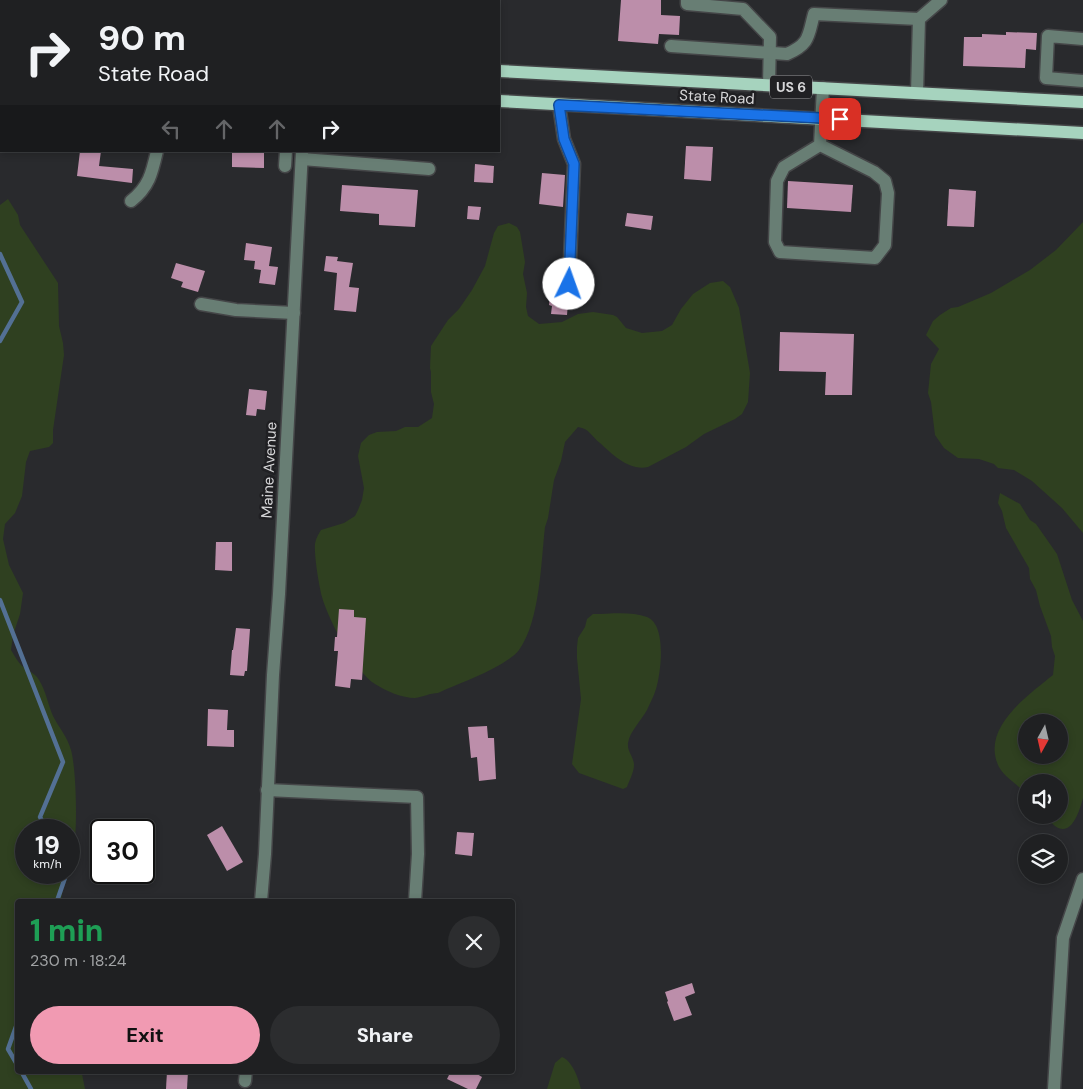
<!DOCTYPE html>
<meta charset="utf-8">
<style>
:root{--surface:#1f2022;--page:#2c2d2f;--text:#f1f3f6;--muted:#a1a3a5;--line:#3c3e40;--accent:#f19ab2}
body{margin:0;font-family:"DM Sans",sans-serif;background:var(--page);color:var(--text);height:100vh;display:flex;flex-direction:column;font-size:19px;white-space:nowrap}
*{box-sizing:border-box;margin:0}
p{font-size:16px;color:var(--muted)}
.icon{flex:none;width:28px;height:28px;fill:none;stroke:currentColor;stroke-width:2;stroke-linecap:round;stroke-linejoin:round}
.map{position:relative;flex:1;overflow:hidden}
.side{position:absolute;left:15px;top:899px;width:500px;height:175px;display:flex;flex-direction:column;background:var(--surface);border-radius:5px;box-shadow:0 2px 8px #0003,0 0 0 1px var(--line)}
.side>*{flex:none}
.hud{position:absolute;left:0px;top:0px;width:500px;height:152px;box-shadow:0 2px 8px #0003,0 0 0 1px var(--line);background:#1f2022;color:var(--text);overflow:hidden}
.needle{width:32px;rotate:188deg}
.fabs{position:absolute;left:1018px;top:714px;display:grid;gap:10px}
.fabs a{display:grid;place-items:center;width:50px;height:50px;border-radius:50%;background:var(--surface);box-shadow:0 2px 8px #0003,0 0 0 1px var(--line);font-size:25px}
.speed{position:absolute;left:15px;top:819px;display:flex;gap:10px;font-size:25px;font-weight:700;text-align:center}
.speed>*{display:grid;place-content:center;width:65px;height:65px;border-radius:50%;background:var(--surface);box-shadow:0 2px 8px #0003,0 0 0 1px var(--line);line-height:1}
.speed small{font-size:12px;font-weight:400}
.speed .limit{border:2px solid #111;border-radius:8px;background:#fff;color:#111}
.pin{position:absolute;display:grid;place-items:center;width:42px;height:42px;color:#fff;margin:-21px;border-radius:10px;box-shadow:0 2px 8px #0006}
.me{position:absolute;width:55px;margin:-28px;rotate:3deg;stroke-linejoin:round;filter:drop-shadow(0 0 4px #0008)}
.turn{display:flex;align-items:center;gap:18px;height:105px;padding:0 15px;font-size:22px}
.turn .icon{width:65px;height:65px;stroke-width:2.5}
.turn b{display:block;font-size:35px;line-height:42px}
.lanes{display:flex;align-items:center;height:48px;padding:0 15px;background:#0003;justify-content:center;gap:25px;direction:ltr}
.lanes .off{opacity:.35}
.round{display:grid;place-items:center;flex:none;width:52px;height:52px;border-radius:26px;background:var(--page)}
.summary{display:flex;align-items:center;justify-content:space-between;height:85px;padding:0 15px}
h1{font-size:30px;font-weight:800;line-height:38px;color:#1e9e55}
.button{display:flex;gap:10px;margin-top:auto;padding:10px 15px}
.button a{flex:1;height:58px;border-radius:30px;background:var(--accent);color:#111;font-size:20px;font-weight:800;line-height:58px;text-align:center}
.button a+a{background:var(--page);color:var(--text)}
.map>svg:first-child{display:block}
.green{fill:#2f4020;fill-rule:evenodd}
.lines{fill:none;stroke-linecap:round;stroke-linejoin:round}
.stream{stroke:#537094;stroke-width:4.5}
.building{fill:#bc8eaa}
.minor-casing{stroke:#454648;stroke-width:15}
.major-casing{stroke:#454648;stroke-width:15}
.minor{stroke:#687e74;stroke-width:12}
.major{stroke:#a6d3be;stroke-width:12}
.route-casing{stroke:#114b97;stroke-width:12}
.route{stroke:#1a73e8;stroke-width:9}
.labels{text-anchor:middle;stroke-width:5;stroke-linejoin:round;paint-order:stroke}
.shield{fill:#202023;stroke:#9f9fa2;stroke-width:1}
.shield-label{font-size:14px;font-weight:bold;fill:#d6d6d8}
.street-label{font-size:15px;fill:#d6d6d8;stroke:#202023}
</style>
<div class="map">
<svg width="1083" height="1089" viewBox="0 0 1083 1089">
<rect width="100%" height="100%" fill="#292a2d"/>
<!-- green -->
<g class="green">
<path d="M 0,0 L 149,0 L 1,1 L 1,39 Z"/>
<path d="M 8,199 L 18,215 L 20,225 L 58,283 L 59,326 L 63,343 L 64,355 L 53,430 L 53,443 L 49,447 L 30,451 L 26,462 L 22,496 L 15,513 L 5,524 L 3,539 L 9,565 L 23,593 L 20,614 L 13,635 L 11,650 C 14,655 18,662 22,666 C 28,671 35,673 39,680 C 46,691 48,705 53,716 C 59,728 67,736 71,750 C 77,772 79,851 69,871 L 69,830 L 26,830 L 26,872 L 68,873 L 64,881 L 61,901 L 18,901 L 18,1071 L 79,1071 L 82,1074 L 85,1089 L 0,1089 L 0,205 Z"/>
<path d="M 1083,222 L 1083,533 L 1062,508 L 1032,481 L 1014,470 L 998,468 L 994,464 L 979,459 L 958,458 L 944,448 L 935,435 L 931,402 L 928,393 L 931,364 L 939,349 L 926,335 L 933,321 L 940,315 L 951,308 L 958,307 L 991,293 L 1030,270 L 1056,250 Z"/>
<path d="M 509,223 L 517,227 L 520,232 L 525,262 L 523,274 L 527,293 L 526,307 L 528,316 L 539,324 L 562,322 L 578,314 L 593,312 L 613,315 L 617,317 L 626,328 L 642,333 L 662,331 L 672,325 L 681,309 L 693,294 L 710,283 L 723,281 L 730,287 L 739,308 L 750,373 L 748,402 L 742,414 L 735,419 L 704,434 L 686,447 L 648,467 C 629,471 613,455 600,443 C 591,436 590,429 578,427 L 565,442 L 561,461 L 554,480 L 548,518 L 545,527 C 541,562 540,621 519,650 C 506,667 458,684 438,693 C 430,693 423,697 415,698 C 402,698 386,691 375,684 C 356,673 328,619 322,597 C 319,585 314,556 315,544 C 316,538 318,535 321,530 L 344,523 L 355,516 L 358,510 L 362,500 L 364,488 L 358,456 L 361,443 L 369,435 L 377,432 L 396,431 L 405,427 L 418,427 L 432,418 L 434,404 L 431,392 L 431,372 L 430,368 L 431,346 L 448,320 L 459,309 L 472,290 L 485,266 L 494,233 L 498,226 Z"/>
<path d="M 1000,493 L 1020,504 L 1030,520 L 1036,524 L 1057,554 L 1072,600 L 1083,621 L 1083,798 C 1077,821 1066,845 1045,815 L 1059,815 L 1059,782 L 1026,782 L 1026,794 C 1018,784 1006,779 999,767 C 980,729 1027,696 1053,675 L 1055,656 L 1052,647 L 1051,636 L 1040,606 L 1036,590 L 1030,579 L 1029,568 L 1006,528 L 1002,511 L 998,503 ZM 1059,722 L 1059,755 L 1026,755 L 1026,722 Z"/>
<path d="M 593,614 C 610,614 631,611 647,617 C 667,625 661,672 656,689 C 654,696 650,703 647,710 C 641,721 630,731 628,743 C 627,752 634,757 634,765 C 634,772 629,781 627,787 L 623,789 L 579,773 L 572,764 L 581,699 L 577,658 L 577,647 L 578,638 L 585,627 L 587,619 Z"/>
<path d="M 562,1057 C 573,1062 578,1078 581,1089 L 547,1089 L 555,1063 Z"/>
</g>
<g class="lines">
<!-- stream -->
<g class="stream">
<path d="M 34,1 L 35,0"/>
<path d="M 0,137 L 1,136"/>
<path d="M 0,254 L 22,302 L 0,341"/>
<path d="M 0,600 L 63,762 L 40,817 L 47,830"/>
<path d="M 57,901 L 67,872"/>
<path d="M 18,1021 L 8,1049 L 18,1066"/>
<path d="M 21,1071 L 31,1089"/>
</g>
</g>
<!-- building -->
<g class="building">
<path d="M 621,0 L 661,0 L 661,15 L 680,16 L 679,35 L 659,34 L 658,44 L 618,41 Z"/>
<path d="M 1006,32 L 1037,33 L 1036,50 L 1026,49 L 1025,68 L 963,66 L 964,37 L 982,37 L 982,34 L 1006,35 Z"/>
<path d="M 686,146 L 713,147 L 711,181 L 684,179 Z"/>
<path d="M 80,151 L 101,151 L 99,166 L 133,169 L 132,183 L 77,176 Z"/>
<path d="M 232,151 L 264,151 L 264,168 L 232,167 Z"/>
<path d="M 475,164 L 494,166 L 493,183 L 474,182 Z"/>
<path d="M 542,173 L 565,175 L 563,207 L 539,204 Z"/>
<path d="M 788,181 L 853,185 L 851,212 L 787,208 Z"/>
<path d="M 342,185 L 418,190 L 415,227 L 379,225 L 379,214 L 340,211 Z"/>
<path d="M 949,189 L 976,191 L 974,227 L 947,226 Z"/>
<path d="M 468,206 L 481,207 L 479,220 L 467,219 Z"/>
<path d="M 627,213 L 653,216 L 651,230 L 625,226 Z"/>
<path d="M 246,243 L 272,247 L 269,266 L 278,267 L 275,285 L 259,283 L 261,270 L 254,269 L 255,261 L 244,260 Z"/>
<path d="M 326,256 L 338,257 L 337,261 L 353,263 L 349,287 L 359,288 L 356,312 L 334,310 L 337,273 L 324,271 Z"/>
<path d="M 176,263 L 205,271 L 198,292 L 181,287 L 183,282 L 171,278 Z"/>
<path d="M 551,287 L 562,289 L 569,292 L 567,315 L 551,314 L 552,306 L 549,305 Z"/>
<path d="M 780,332 L 854,334 L 852,395 L 825,395 L 826,372 L 779,371 Z"/>
<path d="M 249,389 L 267,391 L 265,410 L 257,409 L 256,416 L 246,415 Z"/>
<path d="M 216,542 L 232,542 L 232,571 L 215,570 Z"/>
<path d="M 339,609 L 354,610 L 354,617 L 366,618 L 362,680 L 351,679 L 350,688 L 335,686 L 338,651 L 334,651 L 335,637 L 337,637 Z"/>
<path d="M 236,628 L 250,629 L 247,671 L 245,671 L 244,676 L 230,675 L 232,650 L 233,650 Z"/>
<path d="M 208,709 L 228,710 L 227,730 L 234,730 L 234,747 L 207,746 Z"/>
<path d="M 487,726 L 488,738 L 494,738 L 496,779 L 479,781 L 477,757 L 471,758 L 468,727 Z"/>
<path d="M 222,826 L 243,862 L 227,871 L 207,835 Z"/>
<path d="M 457,832 L 474,833 L 472,856 L 455,854 Z"/>
<path d="M 692,983 L 695,993 L 685,997 L 692,1015 L 674,1021 L 667,1002 L 668,1001 L 665,992 Z"/>
<path d="M 167,1071 L 188,1071 L 187,1089 L 166,1089 Z"/>
<path d="M 451,1071 L 472,1071 L 482,1077 L 476,1089 L 468,1089 L 447,1079 Z"/>
</g>
<g class="lines">
<!-- minor casing -->
<g class="minor-casing">
<g id="minor">
<path d="M 687,0 L 687,4 L 743,9 L 770,37 L 769,85"/>
<path d="M 1083,39 L 1048,36 L 1046,78 L 1083,81"/>
<path d="M 671,46 L 787,54 C 810,44 808,36 814,14 L 919,19"/>
<path d="M 917,93 L 919,19 L 941,0"/>
<path d="M 559,105 L 564,139 L 574,164 L 569,284"/>
<path d="M 820,145 L 784,167 L 777,181 L 775,242 L 780,252 L 875,258 L 885,245 L 888,193 L 885,181 L 874,172 L 820,145 L 823,88"/>
<path d="M 302,159 L 429,169"/>
<path d="M 285,166 L 286,151"/>
<path d="M 131,201 C 149,187 152,173 157,151"/>
<path d="M 201,304 L 236,310 L 294,313"/>
<path d="M 267,790 L 417,797 L 418,854 L 415,901"/>
<path d="M 261,901 L 265,854 L 273,675 L 279,594 L 302,151"/>
<path d="M 245,1081 L 246,1071"/>
<path d="M 1054,1089 L 1063,938 L 1083,879"/>
</g>
</g>
<!-- major casing -->
<g class="major-casing">
<g id="major">
<path d="M 0,45 L 1,45"/>
<path d="M 499,71 L 1083,102"/>
<path d="M 0,74 L 1,74"/>
<path d="M 499,101 L 1083,133"/>
</g>
</g>
<!-- minor -->
<use href="#minor" class="minor"/>
<!-- major -->
<use href="#major" class="major"/>
</g>
<g class="lines">
<!-- route casing -->
<g class="route-casing">
<path id="route" d="M 569,284 L 574,164 L 564,139 L 559,105 L 840,119"/>
</g>
<!-- route -->
<use href="#route" class="route"/>
</g>
<g class="labels">
<!-- shield labels -->
<rect class="shield" x="770" y="75.5" width="42" height="23" rx="4"/>
<g class="shield-label">
<text x="791" y="92">US 6</text>
</g>
<!-- street labels -->
<g class="street-label">
<text transform="translate(717 97) rotate(3)" y="5">State Road</text>
<text transform="translate(269 470) rotate(-87)" y="5">Maine Avenue</text>
</g>
</g>
</svg>
<div class="fabs">
<a><svg class="needle" viewBox="-14 -14 28 28"><path d="M0-13l5 13h-10z" fill="#e53935"/><path d="M0 13l5-13h-10z" fill="#a1a3a5"/></svg></a>
<a><svg class="icon" aria-label="sound" viewBox="0 0 24 24"><path d="M4 9h4l5-4v14l-5-4H4zM17 9q2 3 0 6"/></svg></a>
<a><svg class="icon" aria-label="layers" viewBox="0 0 24 24"><path d="M12 4l9 5-9 5-9-5zM3 14l9 5 9-5"/></svg></a>
</div>
<div class="speed"><div>19<small>km/h</small></div><div class="limit">30</div></div>
<div class="pin" style="left:840px;top:119px;background:#d93025"><svg class="icon" aria-label="arrive" viewBox="0 0 24 24"><path d="M6 21V4h12l-3 4 3 4H6"/></svg></div>
<svg class="me" style="left:569px;top:284px" viewBox="-20 -20 40 40"><circle r="19" fill="#fff"/><path d="M0-13L10 11 0 6-10 11z" fill="#1a73e8"/></svg>
<div class="hud">
<div class="turn"><svg class="icon" aria-label="right" viewBox="0 0 24 24"><path d="M7 20v-9h11M14 6l5 5-5 5"/></svg><div><b>90 m</b>State Road</div></div>
<div class="lanes"><svg class="icon off" aria-label="left" viewBox="0 0 24 24"><path d="M17 20v-9H6M10 6l-5 5 5 5"/></svg><svg class="icon off" aria-label="ahead" viewBox="0 0 24 24"><path d="M12 20V5M6 11l6-6 6 6"/></svg><svg class="icon off" aria-label="ahead" viewBox="0 0 24 24"><path d="M12 20V5M6 11l6-6 6 6"/></svg><svg class="icon" aria-label="right" viewBox="0 0 24 24"><path d="M7 20v-9h11M14 6l5 5-5 5"/></svg></div>
</div>
<section class="side">
<div class="summary"><div><h1>1 min</h1><p>230 m · 18:24</p></div><a class="round"><svg class="icon" aria-label="close" viewBox="0 0 24 24"><path d="M6 6l12 12M18 6L6 18"/></svg></a></div>
<div class="button"><a>Exit</a><a>Share</a></div>
</section>
</div>
